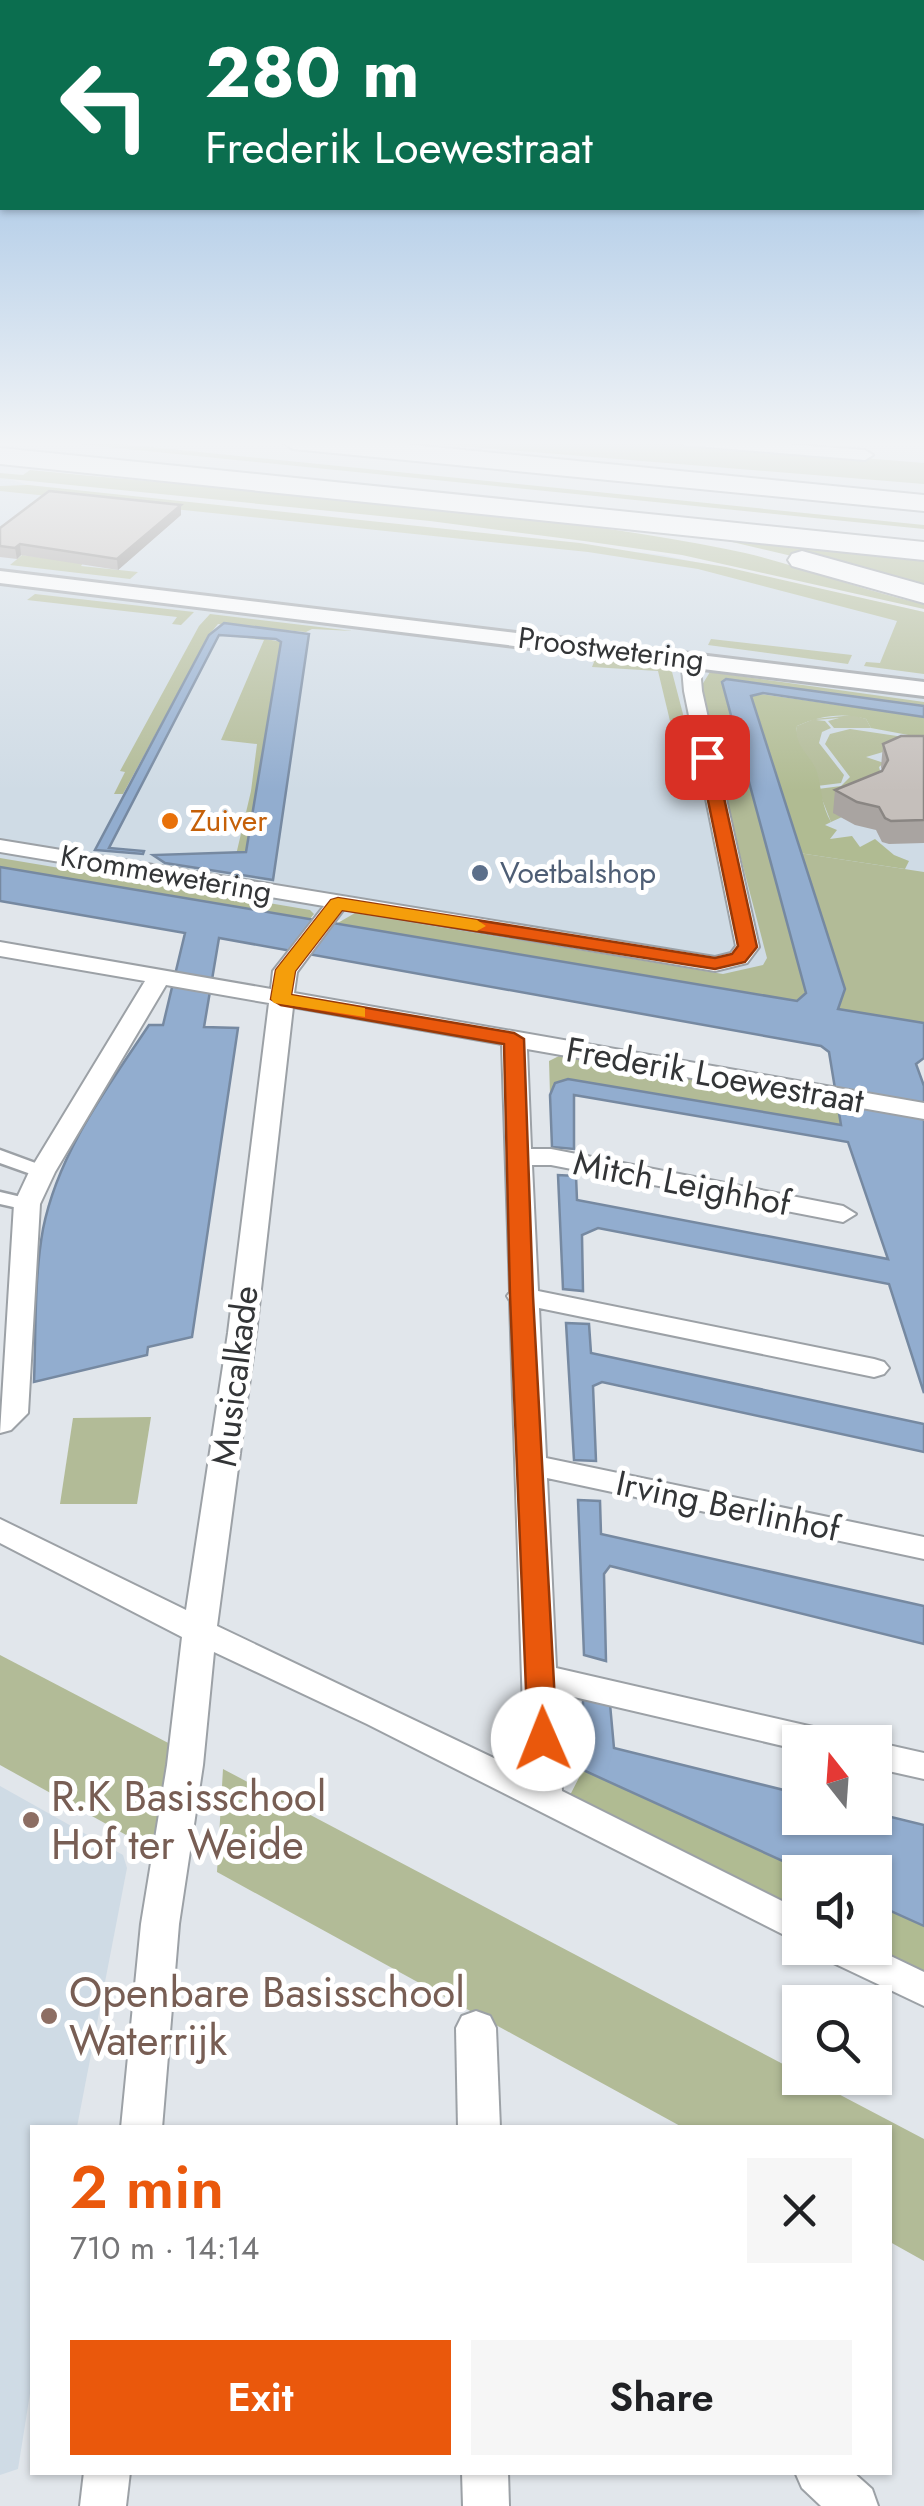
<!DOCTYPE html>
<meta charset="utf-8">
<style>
:root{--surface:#fff;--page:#f6f6f6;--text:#202124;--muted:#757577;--accent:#ea580c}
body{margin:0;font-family:Jost,sans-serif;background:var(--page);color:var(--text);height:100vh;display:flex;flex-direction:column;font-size:38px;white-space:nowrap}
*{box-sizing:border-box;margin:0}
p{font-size:32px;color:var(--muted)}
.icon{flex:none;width:55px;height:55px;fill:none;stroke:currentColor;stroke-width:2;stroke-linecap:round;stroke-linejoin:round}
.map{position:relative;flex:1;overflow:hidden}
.side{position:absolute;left:30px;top:2125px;width:862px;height:350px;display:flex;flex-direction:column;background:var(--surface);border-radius:0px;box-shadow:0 2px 8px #0004}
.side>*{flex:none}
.top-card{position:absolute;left:0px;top:0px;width:925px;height:210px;box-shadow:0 2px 8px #0004;background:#0b6e4f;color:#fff;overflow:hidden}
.needle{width:65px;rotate:343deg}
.buttons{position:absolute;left:782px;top:1725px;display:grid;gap:20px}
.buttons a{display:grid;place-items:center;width:110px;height:110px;border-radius:0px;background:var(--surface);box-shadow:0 2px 8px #0004;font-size:50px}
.pin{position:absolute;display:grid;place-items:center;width:85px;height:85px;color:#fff;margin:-42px;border-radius:20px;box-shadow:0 5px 15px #0006}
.me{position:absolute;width:110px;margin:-55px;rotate:359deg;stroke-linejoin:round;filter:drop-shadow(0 0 8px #0008)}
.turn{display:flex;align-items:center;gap:35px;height:210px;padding:0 40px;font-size:45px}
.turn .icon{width:130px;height:130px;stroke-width:2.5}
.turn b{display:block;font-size:70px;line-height:85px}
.round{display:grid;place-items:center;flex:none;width:105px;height:105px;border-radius:0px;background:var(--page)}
.summary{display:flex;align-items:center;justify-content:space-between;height:170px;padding:0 40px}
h1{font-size:60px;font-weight:600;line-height:75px;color:var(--accent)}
.button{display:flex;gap:20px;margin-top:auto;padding:20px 40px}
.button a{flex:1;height:115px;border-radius:0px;background:var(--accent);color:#fff;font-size:40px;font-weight:600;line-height:115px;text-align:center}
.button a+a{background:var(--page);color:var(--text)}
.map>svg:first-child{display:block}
.built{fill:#cfdbe5}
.green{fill:#b2bb97}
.forest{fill:#b0bb92}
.water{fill:#92adcf;stroke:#7689a1;stroke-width:2.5}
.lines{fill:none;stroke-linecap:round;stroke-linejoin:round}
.pedestrian-casing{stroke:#9ca1a6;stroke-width:5}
.minor-casing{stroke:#9ca1a6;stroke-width:4}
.tertiary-casing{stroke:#9ca1a6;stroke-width:6}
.motorway-casing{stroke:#9ca1a6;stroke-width:4}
.pedestrian{fill:#fff;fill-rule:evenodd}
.minor{fill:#fff;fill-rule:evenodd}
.tertiary{fill:#fff;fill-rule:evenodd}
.motorway{fill:#fff;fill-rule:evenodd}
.wall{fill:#a9a4a1}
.shaded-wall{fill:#8a8683}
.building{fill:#c5bfbb;stroke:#8a8683;stroke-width:2.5}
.route{fill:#ea580c;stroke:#983908;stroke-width:2.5}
.slow{fill:#f59e0b}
.food-dot{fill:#e8710a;stroke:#fff;stroke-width:4}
.service-dot{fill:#5c6f8a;stroke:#fff;stroke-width:4}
.education-dot{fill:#8d6e63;stroke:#fff;stroke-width:4}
.labels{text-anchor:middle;stroke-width:10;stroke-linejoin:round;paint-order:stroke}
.far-street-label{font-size:30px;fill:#333537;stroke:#fff}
.far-food-label{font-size:30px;fill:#c56008;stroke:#fff;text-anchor:start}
.far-service-label{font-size:30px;fill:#4e5e75;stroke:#fff;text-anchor:start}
.street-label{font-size:35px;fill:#333537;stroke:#fff}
.near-education-label{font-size:42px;fill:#785e54;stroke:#fff;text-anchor:start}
</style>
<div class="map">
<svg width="924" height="2506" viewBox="0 0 924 2506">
<rect width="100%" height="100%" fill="#e1e6eb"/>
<!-- built -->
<g class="built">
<path d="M 0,476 L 28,485 L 663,555 L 924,612 L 924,1042 L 802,997 L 0,863 Z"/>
<path d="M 0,1786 L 123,1855 L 127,1868 L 77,2127 L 32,2128 L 32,2381 L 18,2469 L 0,2475 Z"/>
</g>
<!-- green -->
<g class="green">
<path d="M 47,441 L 91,441 L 924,525 L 924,529 Z"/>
<path d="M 398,441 L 657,441 L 924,463 L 924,484 Z"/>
<path d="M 30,470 C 261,493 497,505 726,549 C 794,562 857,590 924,604 L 924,609 L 682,555 L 584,541 L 430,521 L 0,478 L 0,473 L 23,475 Z"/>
<path d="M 28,485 L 580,543 L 726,567 L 924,612 L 924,674 L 864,666 L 866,662 L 880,663 L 897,621 L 698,569 L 588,552 L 0,491 L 0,486 Z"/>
<path d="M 711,537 L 924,557 L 924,587 Z"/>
<path d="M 22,555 L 83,563 L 81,566 L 138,572 L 130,579 L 10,565 Z"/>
<path d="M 35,594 L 194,612 L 181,625 L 172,624 L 177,617 L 27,600 Z"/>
<path d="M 210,614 L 353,631 L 312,629 L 306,632 L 218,624 L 209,635 L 123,794 L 114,794 L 125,772 L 120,771 L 199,626 Z"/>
<path d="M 233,633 L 282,642 L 246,852 L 236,855 L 251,791 L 257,744 L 221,740 L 264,640 L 219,635 Z"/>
<path d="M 711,639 L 852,655 L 848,664 L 708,645 Z"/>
<path d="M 584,658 L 671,668 L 684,718 L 670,721 L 658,671 L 592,667 L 594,662 Z"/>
<path d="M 710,672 L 924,702 L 924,706 L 722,681 L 806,994 L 797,1001 L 336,924 L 355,913 L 723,974 L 763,965 L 767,958 L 701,706 L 702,685 Z"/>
<path d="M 853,715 L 866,719 L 871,728 L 834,728 L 828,721 L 839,718 L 816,720 L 825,721 L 831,728 L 822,732 L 819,743 L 844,775 L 841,783 L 817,786 L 795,738 L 797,726 L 814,719 Z"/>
<path d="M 850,729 L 924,740 L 866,757 L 884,763 L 879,767 L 883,782 L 842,817 L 831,822 L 818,789 L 841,786 L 850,777 L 825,744 L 830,734 Z"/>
<path d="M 799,853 L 924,872 L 924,1023 L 837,1009 L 845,989 Z"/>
<path d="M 0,858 L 310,910 L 314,914 L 310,919 L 0,867 Z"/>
<path d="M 559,1056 L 838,1105 L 842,1126 L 568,1079 L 555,1083 L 550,1095 L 549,1061 Z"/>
<path d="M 151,1417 L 137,1504 L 60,1504 L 73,1418 Z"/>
<path d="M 0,1655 L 174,1746 L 155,1851 L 0,1765 Z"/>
<path d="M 223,1769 L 800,2073 L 800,2078 L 808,2078 L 924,2139 L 924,2261 L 890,2242 L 890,2128 L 682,2127 L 217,1872 Z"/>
</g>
<!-- forest -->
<g class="forest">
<path d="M 754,693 L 924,717 L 924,736 L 919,737 L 871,728 L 866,719 C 843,712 819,716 797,726 C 793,748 814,756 818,776 C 822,793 822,806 831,822 L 825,825 L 837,830 L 830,839 L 852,836 L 860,847 L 875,839 L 894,855 L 909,861 L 905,869 L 799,853 L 751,695 Z"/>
<path d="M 583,1770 L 807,1872 L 800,1872 L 800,1913 L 568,1799 Z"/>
<path d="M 875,1904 L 924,1926 L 924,1974 L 871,1948 L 875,1948 Z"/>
</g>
<!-- water -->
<g class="water">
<path d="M 224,623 L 309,634 L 273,880 L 165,863 L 153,855 L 246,852 L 281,642 L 276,639 L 219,635 L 109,848 L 144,851 L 143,854 L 95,850 L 209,635 Z"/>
<path d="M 726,679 L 924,706 L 924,717 L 763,693 L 751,696 L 845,989 L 838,1009 L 924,1023 L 924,1058 L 916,1064 L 924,1086 L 924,1393 L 889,1284 L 598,1228 L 582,1235 L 583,1291 L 563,1289 L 558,1175 L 576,1176 L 577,1200 L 888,1259 L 848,1142 L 574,1095 L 574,1149 L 552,1147 L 550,1095 L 555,1083 L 568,1079 L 841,1125 L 829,1052 L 821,1046 L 219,938 L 204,1027 L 238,1028 L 192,1337 L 148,1347 L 147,1355 L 34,1382 C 36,1331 34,1279 43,1229 C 58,1153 107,1088 149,1025 L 163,1025 L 185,933 L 0,901 L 0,867 L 797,1001 L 806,993 L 722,682 Z"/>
<path d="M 566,1323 L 589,1324 L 591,1353 L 924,1424 L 924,1452 L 602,1382 L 593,1386 L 596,1461 L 574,1460 Z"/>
<path d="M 578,1500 L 600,1501 L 601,1534 L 924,1606 L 924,1644 L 610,1566 L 604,1574 L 606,1661 L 584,1655 Z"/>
<path d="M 583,1699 L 610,1704 L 614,1748 L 800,1794 L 800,1818 L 875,1818 L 875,1813 L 924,1825 L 924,1926 L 875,1904 L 875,1872 L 807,1872 L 583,1770 Z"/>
</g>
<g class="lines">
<!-- pedestrian casing -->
<g class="pedestrian-casing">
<g id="pedestrian">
<path d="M 0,1150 L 49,1168 L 52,1172 L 42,1178 L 0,1163 Z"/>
<path d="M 0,1192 L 34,1200 L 37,1204 L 27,1210 L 0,1204 Z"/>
</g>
</g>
<!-- minor casing -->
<g class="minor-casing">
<g id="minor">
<path d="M 677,441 L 743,441 L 865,450 L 873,455 L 865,460 L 684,445 Z"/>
<path d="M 696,654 L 705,659 L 700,668 L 702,691 L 759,947 L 747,963 L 715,971 L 344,909 L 297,972 L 294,993 L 924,1103 L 924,1119 L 527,1049 L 531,1149 L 551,1149 L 843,1206 L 856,1214 L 843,1222 L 551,1165 L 532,1165 L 538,1291 L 874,1359 L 884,1362 L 889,1368 L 884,1374 L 874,1377 L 539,1308 L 546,1458 L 924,1537 L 924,1559 L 547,1478 L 556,1668 L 822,1729 L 834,1733 L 840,1742 L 800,1742 L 800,1750 L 557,1693 L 562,1791 L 800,1910 L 800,1943 L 367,1724 L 214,1652 L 203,1765 L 179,1924 L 162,2128 L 121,2128 L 141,1924 L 167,1765 L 182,1637 L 0,1543 L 0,1519 L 186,1610 L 228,1333 L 269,1003 L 166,985 L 55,1172 L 40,1204 L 28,1413 L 11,1430 L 0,1433 L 14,1204 L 29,1172 L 145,981 L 0,956 L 0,942 L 271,989 L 273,971 L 324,906 L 0,852 L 0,840 L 715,957 L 731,953 L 736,946 L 684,691 L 682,668 L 690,655 ZM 293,1007 L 502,1044 L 510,1292 L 507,1296 L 510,1301 L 525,1773 L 217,1626 L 256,1333 Z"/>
<path d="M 872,1742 L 875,1742 L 924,1753 L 924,1779 L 875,1768 Z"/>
<path d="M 820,1948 L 874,1948 L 924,1972 L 924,2006 L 825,1959 Z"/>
<path d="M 476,2011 L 490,2016 L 496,2028 L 500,2128 L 458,2128 L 456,2028 L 462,2016 Z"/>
<path d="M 84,2472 L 130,2472 L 126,2506 L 80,2506 Z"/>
<path d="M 462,2472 L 508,2472 L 509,2506 L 463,2506 Z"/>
<path d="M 795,2472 L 853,2472 L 872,2489 L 878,2506 L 821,2506 L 802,2488 Z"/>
</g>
</g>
<!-- tertiary casing -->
<g class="tertiary-casing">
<path id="tertiary" d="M 0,571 L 924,682 L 924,696 L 0,583 Z"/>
</g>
<!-- motorway casing -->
<g class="motorway-casing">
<g id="motorway">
<path d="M 280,441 L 373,441 L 924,495 L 924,511 L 293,449 Z"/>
<path d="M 0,448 L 924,542 L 924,560 L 0,464 Z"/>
<path d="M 802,551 L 924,585 L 924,603 L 792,566 L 788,560 L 792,554 Z"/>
</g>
</g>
<!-- pedestrian -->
<use href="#pedestrian" class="pedestrian"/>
<!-- minor -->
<use href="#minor" class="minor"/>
<!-- tertiary -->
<use href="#tertiary" class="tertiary"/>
<!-- motorway -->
<use href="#motorway" class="motorway"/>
</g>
<!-- wall -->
<g class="wall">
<path d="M 181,505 L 181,515 L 118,570 L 21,555 L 17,559 L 0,557 L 0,528 Z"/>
<path d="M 924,736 L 924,843 L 889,844 L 882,842 L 876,830 L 855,825 L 833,813 L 835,790 L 882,771 L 881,767 L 883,744 Z"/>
</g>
<!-- shaded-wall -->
<g class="shaded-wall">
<path d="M 181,505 L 181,515 L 118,570 L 117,559 Z"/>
<path d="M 20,544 L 21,555 L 17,559 L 15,548 Z"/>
</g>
<!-- building -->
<g class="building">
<path d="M 49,491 L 181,505 L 117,559 L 20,544 L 15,548 L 0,546 L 0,528 Z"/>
<path d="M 901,736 L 924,736 L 924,820 L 891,821 L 885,818 L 879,807 L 857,802 L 835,790 L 882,771 L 888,760 L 883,744 Z"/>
</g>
<!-- sky -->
<linearGradient id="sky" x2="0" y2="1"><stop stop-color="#85b1de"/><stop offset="0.56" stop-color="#f2f4f6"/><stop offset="1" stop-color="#f2f4f6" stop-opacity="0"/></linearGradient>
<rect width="924" height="792" fill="url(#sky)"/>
<!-- route -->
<path class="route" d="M 707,752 L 715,757 L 757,947 L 745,962 L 715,969 L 342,910 L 295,971 L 291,995 L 514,1033 L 524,1039 L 533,1296 L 557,1739 L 553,1746 L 543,1750 L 533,1746 L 528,1739 L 510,1296 L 504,1044 L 281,1005 L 271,999 L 276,970 L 331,900 L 338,898 L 715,958 L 732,954 L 738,946 L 699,757 Z"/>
<!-- slow -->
<path class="slow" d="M 338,898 L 477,920 L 486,926 L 477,931 L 342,910 L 295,971 L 291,995 L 365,1008 L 365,1017 L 274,1003 L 271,999 L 276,970 L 331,900 Z"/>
<!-- markers -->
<circle class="food-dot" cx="170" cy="821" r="10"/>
<circle class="service-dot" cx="480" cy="873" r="10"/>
<g class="education-dot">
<circle cx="31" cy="1820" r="10"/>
<circle cx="49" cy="2016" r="10"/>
</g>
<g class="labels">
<!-- far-street labels -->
<g class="far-street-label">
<text transform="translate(611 649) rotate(7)" y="10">Proostwetering</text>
<text transform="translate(166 874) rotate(10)" y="10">Krommewetering</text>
</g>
<!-- far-food labels -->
<g class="far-food-label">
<text x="190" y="831">Zuiver</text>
</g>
<!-- far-service labels -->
<g class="far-service-label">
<text x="500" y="883">Voetbalshop</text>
</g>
<!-- street labels -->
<g class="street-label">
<text transform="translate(715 1075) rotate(10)" y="12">Frederik Loewestraat</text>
<text transform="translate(682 1183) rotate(11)" y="12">Mitch Leighhof</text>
<text transform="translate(235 1376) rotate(-83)" y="12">Musicalkade</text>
<text transform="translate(728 1506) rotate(12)" y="12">Irving Berlinhof</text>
</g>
<!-- near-education labels -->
<g class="near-education-label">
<text x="51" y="1811">R.K Basisschool<tspan x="51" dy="48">Hof ter Weide</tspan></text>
<text x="69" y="2007">Openbare Basisschool<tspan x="69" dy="48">Waterrijk</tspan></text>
</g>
</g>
</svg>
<div class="buttons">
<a><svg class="needle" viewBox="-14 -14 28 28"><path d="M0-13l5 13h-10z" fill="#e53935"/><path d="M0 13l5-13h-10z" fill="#757577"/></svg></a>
<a><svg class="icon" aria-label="sound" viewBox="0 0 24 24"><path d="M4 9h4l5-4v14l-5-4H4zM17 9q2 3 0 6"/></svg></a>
<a><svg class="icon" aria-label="search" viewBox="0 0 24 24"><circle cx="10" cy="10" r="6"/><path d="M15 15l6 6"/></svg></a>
</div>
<div class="pin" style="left:707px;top:757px;background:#d93025"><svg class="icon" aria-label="arrive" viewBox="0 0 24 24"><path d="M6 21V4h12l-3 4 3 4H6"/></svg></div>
<svg class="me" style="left:543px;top:1739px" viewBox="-20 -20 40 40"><circle r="19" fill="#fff"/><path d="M0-13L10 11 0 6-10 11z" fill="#ea580c"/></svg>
<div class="top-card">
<div class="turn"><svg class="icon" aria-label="left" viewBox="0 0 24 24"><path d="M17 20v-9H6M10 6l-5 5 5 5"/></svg><div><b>280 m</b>Frederik Loewestraat</div></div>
</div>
<section class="side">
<div class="summary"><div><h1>2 min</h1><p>710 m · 14:14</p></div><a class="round"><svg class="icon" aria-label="close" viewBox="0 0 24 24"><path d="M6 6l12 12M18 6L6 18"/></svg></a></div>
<div class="button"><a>Exit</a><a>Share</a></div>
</section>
</div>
